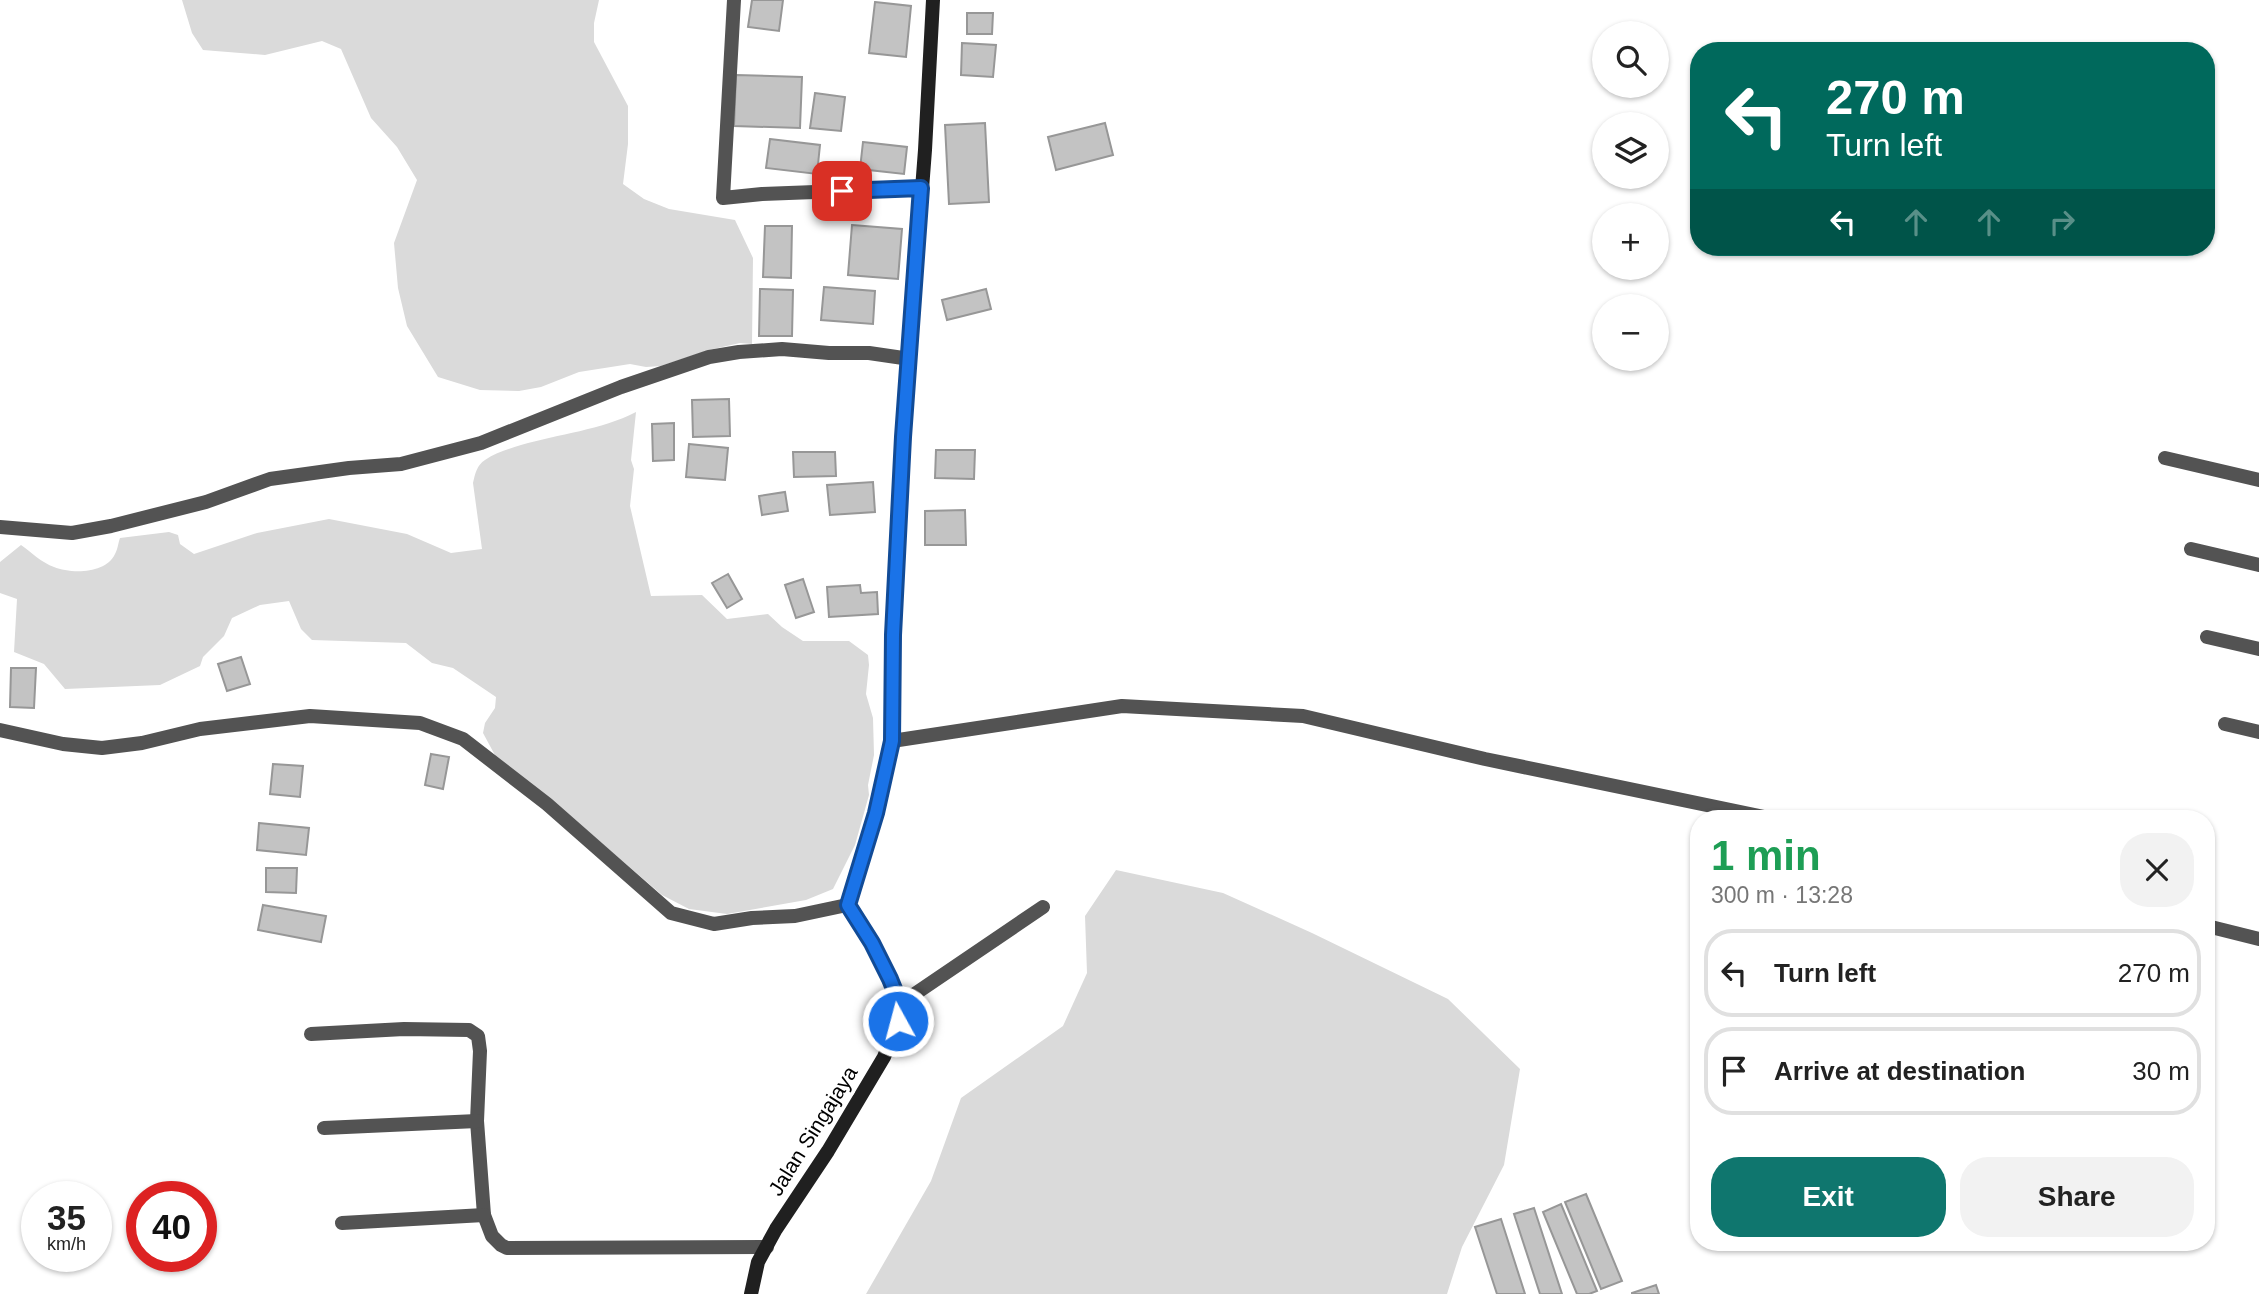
<!DOCTYPE html>
<meta charset="utf-8">
<style>
:root{--surface:#fff;--page:#f2f2f2;--text:#222;--muted:#767676;--line:#e0e0e0;--accent:#0f766e}
body{margin:0;font-family:Helvetica,sans-serif;background:var(--page);color:var(--text);height:100vh;display:flex;flex-direction:column;font-size:26px;white-space:nowrap}
*{box-sizing:border-box;margin:0}
p{font-size:23px;color:var(--muted)}
.icon{flex:none;width:38px;height:38px;fill:none;stroke:currentColor;stroke-width:2;stroke-linecap:round;stroke-linejoin:round}
.map{position:relative;flex:1;overflow:hidden}
.sheet{position:absolute;left:1690px;top:810px;width:525px;height:441px;display:flex;flex-direction:column;background:var(--surface);border-radius:28px;box-shadow:0 2px 5px #0004}
.sheet>*{flex:none}
.banner{position:absolute;left:1690px;top:42px;width:525px;height:214px;border-radius:28px;box-shadow:0 2px 5px #0004;background:#00695c;color:#fff;overflow:hidden}
.fabs{position:absolute;left:1592px;top:21px;display:grid;gap:14px}
.fabs a{display:grid;place-items:center;width:77px;height:77px;border-radius:50%;background:var(--surface);box-shadow:0 2px 5px #0004;font-size:35px}
.speed{position:absolute;left:21px;top:1181px;display:flex;gap:14px;font-size:35px;font-weight:700;text-align:center}
.speed>*{display:grid;place-content:center;width:91px;height:91px;border-radius:50%;background:var(--surface);box-shadow:0 2px 5px #0004;line-height:1}
.speed small{font-size:18px;font-weight:400}
.speed .limit{border:10px solid #d22;background:#fff;color:#111}
.pin{position:absolute;display:grid;place-items:center;width:60px;height:60px;color:#fff;margin:-30px;border-radius:14px;box-shadow:0 4px 10px #0006}
.me{position:absolute;width:77px;margin:-38px;rotate:353deg;stroke-linejoin:round;filter:drop-shadow(0 0 5px #0008)}
.turn{display:flex;align-items:center;gap:24px;height:147px;padding:0 21px;font-size:32px}
.turn .icon{width:91px;height:91px;stroke-width:2.5}
.turn b{display:block;font-size:49px;line-height:60px}
.lanes{display:flex;align-items:center;height:66px;padding:0 21px;background:#0003;justify-content:center;gap:35px;direction:ltr}
.lanes .off{opacity:.35}
.round{display:grid;place-items:center;flex:none;width:74px;height:74px;border-radius:28px;background:var(--page)}
.overview{display:flex;align-items:center;justify-content:space-between;height:119px;padding:0 21px}
h1{font-size:42px;font-weight:800;line-height:52px;color:#1e9e55}
.primary-button{display:flex;gap:14px;margin-top:auto;padding:14px 21px}
.primary-button a{flex:1;height:80px;border-radius:28px;background:var(--accent);color:#fff;font-size:28px;font-weight:800;line-height:80px;text-align:center}
.primary-button a+a{background:var(--page);color:var(--text)}
ul{padding:0;list-style:none}
li{display:flex;align-items:center;gap:21px;height:88px;margin:0 14px 10px;padding:0 7px;border:4px solid var(--line);border-radius:28px}
li div{flex:1}
li b{display:block;font-size:26px}
li em{font-style:normal}
.map>svg:first-child{display:block}
.green{fill:#dadada}
.building{fill:#c3c3c3;stroke:#979797;stroke-width:2}
.lines{fill:none;stroke-linecap:round;stroke-linejoin:round}
.street{stroke:#535353;stroke-width:14}
.secondary{stroke:#202020;stroke-width:14}
.route-casing{stroke:#114b97;stroke-width:18}
.route{stroke:#1a73e8;stroke-width:12}
.labels{text-anchor:middle;stroke-width:7;stroke-linejoin:round;paint-order:stroke}
.street-label{font-size:21px;fill:#000;stroke:#fff}
</style>
<div class="map">
<svg width="2259" height="1294" viewBox="0 0 2259 1294">
<rect width="100%" height="100%" fill="#fff"/>
<!-- green -->
<g class="green">
<path d="M 182,0 L 599,0 L 594,23 L 594,42 L 628,106 L 628,144 L 623,184 L 644,199 L 669,209 L 735,220 L 753,258 L 752,344 L 740,343 L 709,350 L 661,366 L 646,367 L 630,364 L 579,372 L 541,387 L 519,391 L 480,390 L 438,377 L 407,326 L 398,288 L 394,243 L 417,180 L 397,147 L 371,118 L 341,49 L 322,41 L 265,55 L 203,50 L 192,33 Z"/>
<path d="M 636,412 L 631,460 L 634,469 L 630,506 L 651,596 L 702,595 L 727,619 L 768,614 L 782,627 L 803,641 L 849,641 L 868,655 L 869,665 L 866,694 L 873,718 L 874,755 L 868,785 L 869,795 L 855,845 L 833,889 L 806,900 L 727,914 L 689,909 L 662,895 L 577,822 L 496,757 L 483,733 L 485,723 L 495,708 L 496,697 L 453,668 L 432,663 L 406,643 L 312,640 L 301,629 L 289,601 L 260,605 L 232,618 L 224,636 L 203,657 L 200,666 L 160,685 L 65,689 L 44,664 L 14,652 L 17,599 L 0,593 L 0,562 L 21,545 C 31,552 42,563 54,567 C 71,574 106,574 115,554 C 118,549 118,543 120,538 L 169,532 L 178,535 L 180,544 L 194,554 L 257,533 L 329,519 L 407,534 L 451,553 L 482,549 L 473,483 C 475,474 477,465 485,460 C 496,452 509,449 521,445 C 559,434 601,430 636,412 Z"/>
<path d="M 1116,870 L 1223,893 L 1312,933 L 1448,999 L 1520,1069 L 1504,1165 L 1462,1247 L 1447,1294 L 866,1294 L 931,1181 L 961,1098 L 1063,1026 L 1087,973 L 1085,916 Z"/>
</g>
<!-- building -->
<g class="building">
<path d="M 752,0 L 783,0 L 779,31 L 748,27 Z"/>
<path d="M 875,2 L 911,6 L 906,57 L 869,53 Z"/>
<path d="M 967,13 L 993,13 L 992,34 L 967,34 Z"/>
<path d="M 962,43 L 996,45 L 993,77 L 961,75 Z"/>
<path d="M 736,75 L 802,77 L 800,128 L 734,126 Z"/>
<path d="M 815,93 L 845,97 L 841,131 L 810,128 Z"/>
<path d="M 985,123 L 989,202 L 949,204 L 945,125 Z"/>
<path d="M 1105,123 L 1113,155 L 1056,170 L 1048,137 Z"/>
<path d="M 770,139 L 820,145 L 817,174 L 766,168 Z"/>
<path d="M 863,142 L 907,147 L 904,174 L 860,169 Z"/>
<path d="M 852,225 L 902,229 L 898,279 L 848,275 Z"/>
<path d="M 765,226 L 792,226 L 791,278 L 763,277 Z"/>
<path d="M 824,287 L 875,291 L 873,324 L 821,320 Z"/>
<path d="M 760,289 L 793,290 L 792,336 L 759,336 Z"/>
<path d="M 986,289 L 991,309 L 947,320 L 942,300 Z"/>
<path d="M 729,399 L 730,436 L 693,437 L 692,400 Z"/>
<path d="M 674,423 L 674,460 L 653,461 L 652,424 Z"/>
<path d="M 689,444 L 728,448 L 725,480 L 686,477 Z"/>
<path d="M 936,450 L 975,450 L 974,479 L 935,478 Z"/>
<path d="M 793,452 L 835,452 L 836,476 L 794,477 Z"/>
<path d="M 873,482 L 875,512 L 830,515 L 827,485 Z"/>
<path d="M 785,492 L 788,511 L 762,515 L 759,496 Z"/>
<path d="M 965,510 L 966,545 L 925,545 L 925,511 Z"/>
<path d="M 728,574 L 742,599 L 727,608 L 712,583 Z"/>
<path d="M 803,579 L 814,612 L 796,618 L 785,585 Z"/>
<path d="M 860,585 L 861,593 L 877,592 L 878,614 L 829,617 L 827,587 Z"/>
<path d="M 241,657 L 250,684 L 227,691 L 218,664 Z"/>
<path d="M 11,668 L 36,668 L 34,708 L 10,707 Z"/>
<path d="M 431,754 L 449,757 L 443,789 L 425,785 Z"/>
<path d="M 273,764 L 303,766 L 300,797 L 270,794 Z"/>
<path d="M 259,823 L 309,828 L 306,855 L 257,850 Z"/>
<path d="M 266,868 L 297,868 L 296,893 L 266,892 Z"/>
<path d="M 263,905 L 326,916 L 321,942 L 258,930 Z"/>
<path d="M 1586,1194 L 1622,1281 L 1601,1289 L 1565,1202 Z"/>
<path d="M 1561,1204 L 1597,1291 L 1589,1294 L 1577,1294 L 1543,1212 Z"/>
<path d="M 1534,1208 L 1562,1294 L 1540,1294 L 1514,1214 Z"/>
<path d="M 1501,1219 L 1525,1294 L 1497,1294 L 1475,1227 Z"/>
<path d="M 1656,1285 L 1659,1294 L 1632,1294 L 1632,1293 Z"/>
</g>
<g class="lines">
<!-- street -->
<g class="street">
<path d="M 734,0 L 723,198 L 762,194 L 921,188"/>
<path d="M 2165,458 L 2259,480"/>
<path d="M 0,527 L 72,533 L 111,526 L 206,502 L 270,479 L 349,468 L 401,464 L 481,443 L 621,387 L 709,357 L 739,352 L 782,349 L 829,353 L 869,353 L 910,359"/>
<path d="M 2191,549 L 2259,565"/>
<path d="M 2207,637 L 2259,649"/>
<path d="M 2225,724 L 2259,732"/>
<path d="M 0,730 L 63,744 L 102,748 L 142,743 L 200,729 L 310,716 L 420,723 L 463,739 L 547,804 L 671,913 L 714,924 L 752,918 L 795,916 L 847,905"/>
<path d="M 892,741 L 1122,706 L 1303,716 L 1485,759 L 1774,819"/>
<path d="M 2207,926 L 2259,939"/>
<path d="M 900,1004 L 1043,907"/>
<path d="M 311,1034 L 404,1029 L 469,1030 L 478,1036 L 480,1051 L 477,1121 L 484,1215 L 492,1236 L 501,1245 L 507,1248 L 767,1247"/>
<path d="M 324,1128 L 477,1121"/>
<path d="M 342,1223 L 484,1215"/>
</g>
<!-- secondary -->
<path class="secondary" d="M 751,1294 L 758,1262 L 776,1229 L 828,1151 L 884,1057 L 898,1021 L 900,1004 L 890,979 L 872,943 L 847,905 L 876,812 L 892,741 L 893,635 L 903,437 L 925,150 L 933,0"/>
</g>
<g class="lines">
<!-- route casing -->
<g class="route-casing">
<path id="route" d="M 842,191 L 921,188 L 903,437 L 893,635 L 892,741 L 876,813 L 848,905 L 872,943 L 890,979 L 900,1004 L 898,1021"/>
</g>
<!-- route -->
<use href="#route" class="route"/>
</g>
<g class="labels">
<!-- street labels -->
<g class="street-label">
<text transform="translate(813 1131) rotate(-58)" y="7">Jalan Singajaya</text>
</g>
</g>
</svg>
<div class="fabs">
<a><svg class="icon" aria-label="search" viewBox="0 0 24 24"><circle cx="10" cy="10" r="6"/><path d="M15 15l6 6"/></svg></a>
<a><svg class="icon" aria-label="layers" viewBox="0 0 24 24"><path d="M12 4l9 5-9 5-9-5zM3 14l9 5 9-5"/></svg></a>
<a>+</a>
<a>−</a>
</div>
<div class="speed"><div>35<small>km/h</small></div><div class="limit">40</div></div>
<div class="pin" style="left:842px;top:191px;background:#d93025"><svg class="icon" aria-label="arrive" viewBox="0 0 24 24"><path d="M6 21V4h12l-3 4 3 4H6"/></svg></div>
<svg class="me" style="left:898px;top:1021px" viewBox="-20 -20 40 40"><circle r="17" fill="#1a73e8" stroke="#fff" stroke-width="3"/><path d="M0-11L8 9 0 5-8 9z" fill="#fff"/></svg>
<div class="banner">
<div class="turn"><svg class="icon" aria-label="left" viewBox="0 0 24 24"><path d="M17 20v-9H6M10 6l-5 5 5 5"/></svg><div><b>270 m</b>Turn left</div></div>
<div class="lanes"><svg class="icon" aria-label="left" viewBox="0 0 24 24"><path d="M17 20v-9H6M10 6l-5 5 5 5"/></svg><svg class="icon off" aria-label="ahead" viewBox="0 0 24 24"><path d="M12 20V5M6 11l6-6 6 6"/></svg><svg class="icon off" aria-label="ahead" viewBox="0 0 24 24"><path d="M12 20V5M6 11l6-6 6 6"/></svg><svg class="icon off" aria-label="right" viewBox="0 0 24 24"><path d="M7 20v-9h11M14 6l5 5-5 5"/></svg></div>
</div>
<section class="sheet">
<div class="overview"><div><h1>1 min</h1><p>300 m · 13:28</p></div><a class="round"><svg class="icon" aria-label="close" viewBox="0 0 24 24"><path d="M6 6l12 12M18 6L6 18"/></svg></a></div>
<ul>
<li><svg class="icon" aria-label="left" viewBox="0 0 24 24"><path d="M17 20v-9H6M10 6l-5 5 5 5"/></svg><div><b>Turn left</b></div><em>270 m</em></li>
<li><svg class="icon" aria-label="arrive" viewBox="0 0 24 24"><path d="M6 21V4h12l-3 4 3 4H6"/></svg><div><b>Arrive at destination</b></div><em>30 m</em></li>
</ul>
<div class="primary-button"><a>Exit</a><a>Share</a></div>
</section>
</div>
